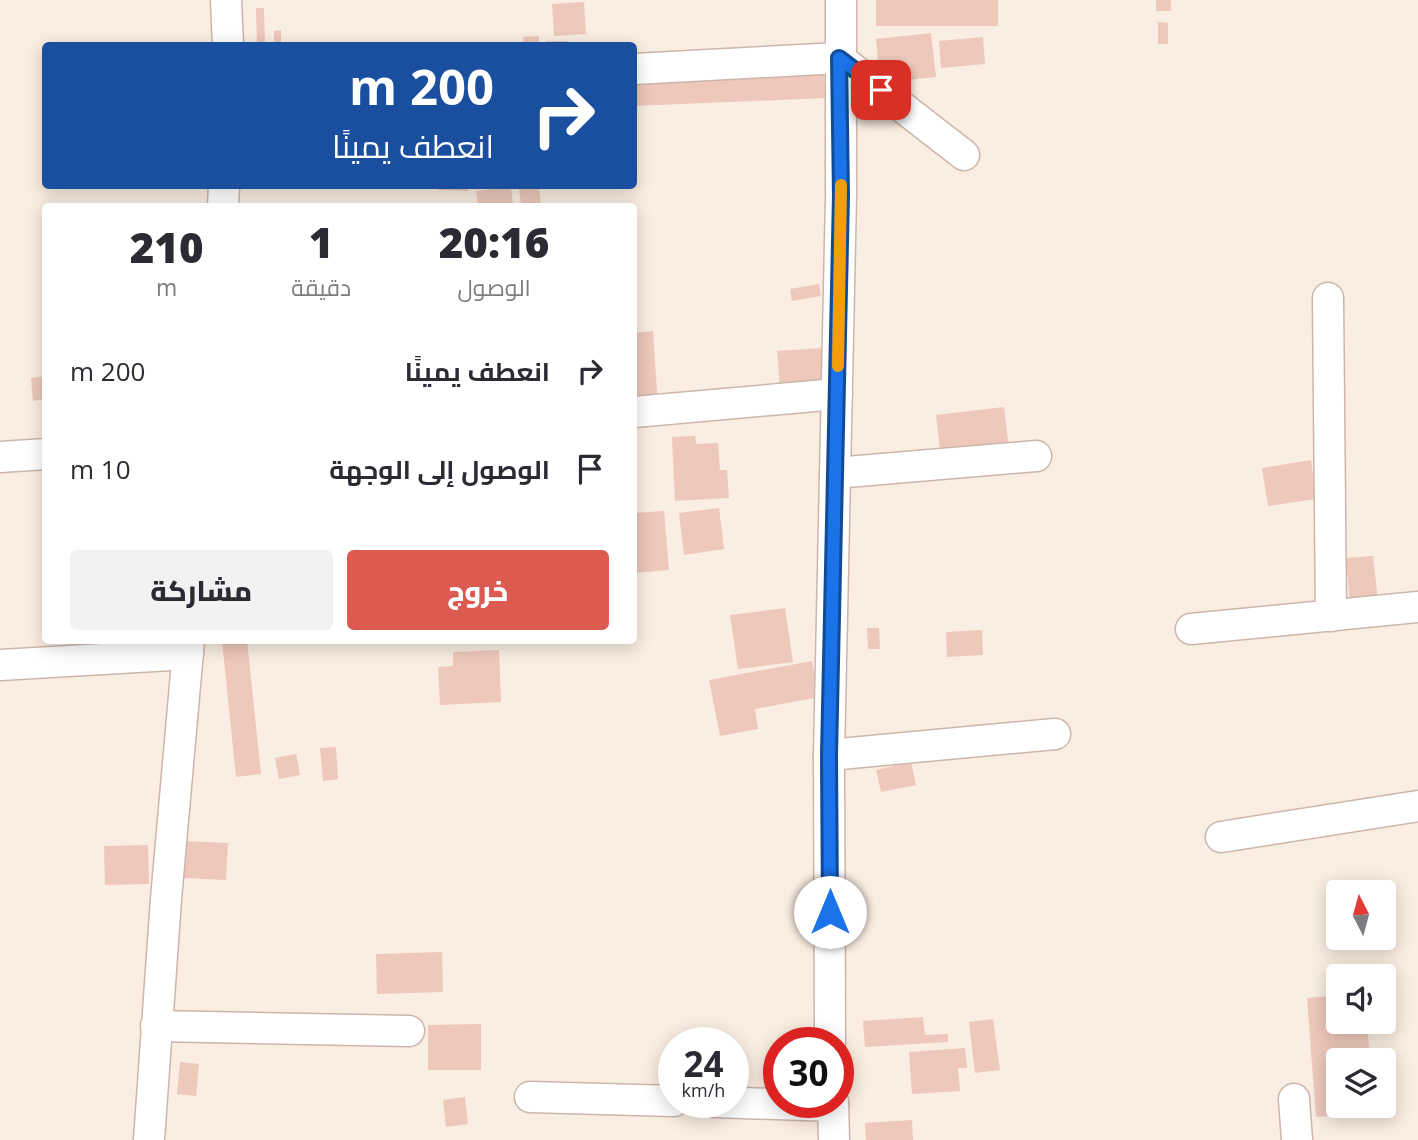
<!DOCTYPE html>
<html lang="ar">
<meta charset="utf-8">
<style>
:root{--surface:#fff;--page:#f2f2f3;--text:#2b2b33;--muted:#7c7c81;--accent:#dc5a4f}
body{margin:0;font-family:"Open Sans",Cairo,sans-serif;background:var(--page);color:var(--text);direction:rtl;height:100vh;display:flex;flex-direction:column;font-size:26px;white-space:nowrap}
*{box-sizing:border-box;margin:0}
p{font-size:23px;color:var(--muted)}
.icon{flex:none;width:38px;height:38px;fill:none;stroke:currentColor;stroke-width:2;stroke-linecap:round;stroke-linejoin:round}
.map{position:relative;flex:1;overflow:hidden;direction:ltr}
.panel{position:absolute;left:42px;top:203px;width:595px;height:441px;display:flex;flex-direction:column;background:var(--surface);border-radius:7px;box-shadow:0 4px 18px #0003;direction:rtl}
.panel>*{flex:none}
.guide{position:absolute;left:42px;top:42px;width:595px;height:147px;border-radius:7px;box-shadow:0 4px 18px #0003;direction:rtl;background:#1a4fa0;color:#fff;overflow:hidden}
.needle{width:46px;rotate:354deg}
.controls{position:absolute;left:1326px;top:880px;display:grid;gap:14px}
.controls a{display:grid;place-items:center;width:70px;height:70px;border-radius:7px;background:var(--surface);box-shadow:0 4px 18px #0003;font-size:35px}
.speed{position:absolute;left:658px;top:1027px;display:flex;gap:14px;font-size:35px;font-weight:700;text-align:center}
.speed>*{display:grid;place-content:center;width:91px;height:91px;border-radius:50%;background:var(--surface);box-shadow:0 4px 18px #0003;line-height:1}
.speed small{font-size:18px;font-weight:400}
.speed .limit{border:10px solid #d22;background:#fff;color:#111}
.pin{position:absolute;display:grid;place-items:center;width:60px;height:60px;color:#fff;margin:-30px;border-radius:14px;box-shadow:0 4px 10px #0006}
.me{position:absolute;width:77px;margin:-38px;rotate:0deg;stroke-linejoin:round;filter:drop-shadow(0 0 5px #0008)}
.turn{display:flex;align-items:center;gap:24px;height:147px;padding:0 28px;font-size:32px}
.turn .icon{width:91px;height:91px;stroke-width:2.5}
.turn b{display:block;font-size:49px;line-height:60px}
.eta{display:flex;justify-content:space-evenly;align-items:center;height:119px;text-align:center}
.eta b{font-size:42px;font-weight:800;line-height:49px}
.button{display:flex;gap:14px;margin-top:auto;padding:14px 28px}
.button a{flex:1;height:80px;border-radius:7px;background:var(--accent);color:#fff;font-size:28px;font-weight:800;line-height:80px;text-align:center}
.button a+a{background:var(--page);color:var(--text)}
ul{padding:0;list-style:none}
li{display:flex;align-items:center;gap:21px;height:98px;padding:0 28px}
li div{flex:1}
li b{display:block;font-size:26px}
li em{font-style:normal}
.map>svg:first-child{display:block}
.building{fill:#edc8bb}
.lines{fill:none;stroke-linecap:round;stroke-linejoin:round}
.street-casing{stroke:#ccb6ac;stroke-width:33}
.street{stroke:#fff;stroke-width:30}
.route-casing{stroke:#114b97;stroke-width:18}
.route{stroke:#1a73e8;stroke-width:12}
.slow{stroke:#f59e0b;stroke-width:12}
</style>
<div class="map">
<svg width="1418" height="1140" viewBox="0 0 1418 1140">
<rect width="100%" height="100%" fill="#faede1"/>
<!-- building -->
<g class="building">
<rect x="876" y="0" width="122" height="26"/>
<rect x="1156" y="0" width="15" height="11"/>
<path d="M 584,2 L 586,34 L 554,36 L 552,4 Z"/>
<path d="M 256,8 L 264,8 L 265,46 L 257,46 Z"/>
<path d="M 1158,22 L 1168,23 L 1168,44 L 1158,44 Z"/>
<path d="M 281,30 L 281,44 L 274,44 L 274,31 Z"/>
<path d="M 931,33 L 936,77 L 880,83 L 876,39 Z"/>
<path d="M 539,36 L 539,46 L 524,46 L 523,37 Z"/>
<path d="M 983,37 L 985,64 L 941,68 L 939,41 Z"/>
<rect x="546" y="41" width="23" height="5"/>
<path d="M 824,74 L 825,98 L 634,106 L 634,81 Z"/>
<path d="M 438,186 L 468,186 L 468,191 L 438,190 Z"/>
<path d="M 539,186 L 541,206 L 521,206 L 519,188 Z"/>
<path d="M 511,187 L 513,205 L 478,206 L 476,191 Z"/>
<path d="M 819,284 L 821,296 L 792,301 L 790,289 Z"/>
<path d="M 653,331 L 658,405 L 634,407 L 634,333 Z"/>
<path d="M 823,348 L 826,385 L 780,388 L 777,351 Z"/>
<path d="M 46,376 L 46,399 L 33,401 L 31,378 Z"/>
<path d="M 1004,407 L 1009,449 L 941,458 L 936,415 Z"/>
<path d="M 695,436 L 696,444 L 718,443 L 720,470 L 727,470 L 729,498 L 675,501 L 672,437 Z"/>
<path d="M 1311,460 L 1316,499 L 1268,506 L 1262,468 Z"/>
<path d="M 719,508 L 724,549 L 684,555 L 679,513 Z"/>
<path d="M 664,511 L 669,570 L 634,573 L 634,513 Z"/>
<path d="M 1373,556 L 1378,602 L 1350,605 L 1346,558 Z"/>
<path d="M 785,608 L 793,662 L 738,669 L 730,615 Z"/>
<path d="M 867,628 L 879,628 L 880,649 L 868,649 Z"/>
<path d="M 982,630 L 983,655 L 947,657 L 946,632 Z"/>
<path d="M 222,640 L 247,640 L 261,774 L 236,777 Z"/>
<path d="M 499,650 L 501,702 L 440,705 L 438,667 L 453,666 L 453,652 Z"/>
<path d="M 812,661 L 819,697 L 755,709 L 758,729 L 720,736 L 709,680 Z"/>
<path d="M 336,747 L 338,779 L 323,781 L 320,748 Z"/>
<path d="M 296,754 L 300,775 L 279,779 L 275,758 Z"/>
<path d="M 911,762 L 916,785 L 881,792 L 876,770 Z"/>
<path d="M 185,841 L 228,843 L 226,880 L 183,878 Z"/>
<path d="M 148,845 L 149,884 L 105,885 L 104,846 Z"/>
<path d="M 442,952 L 443,992 L 377,994 L 376,954 Z"/>
<path d="M 1339,995 L 1339,1022 L 1367,1022 L 1370,1060 L 1339,1060 L 1339,1106 L 1356,1106 L 1356,1114 L 1316,1117 L 1307,998 Z"/>
<path d="M 923,1017 L 925,1035 L 948,1034 L 948,1042 L 865,1047 L 863,1021 Z"/>
<path d="M 993,1019 L 1000,1070 L 975,1073 L 969,1022 Z"/>
<path d="M 481,1024 L 481,1070 L 428,1070 L 428,1025 Z"/>
<path d="M 965,1048 L 967,1068 L 958,1068 L 960,1091 L 912,1094 L 909,1052 Z"/>
<path d="M 180,1062 L 199,1064 L 196,1096 L 177,1094 Z"/>
<path d="M 465,1097 L 468,1124 L 446,1127 L 443,1100 Z"/>
<path d="M 912,1120 L 913,1140 L 866,1140 L 865,1123 Z"/>
</g>
<g class="lines">
<!-- street casing -->
<g class="street-casing">
<g id="street">
<path d="M 226,0 L 228,46"/>
<path d="M 634,69 L 839,58 L 964,155"/>
<path d="M 223,206 L 224,186"/>
<path d="M 1328,298 L 1331,616"/>
<path d="M 634,412 L 837,394"/>
<path d="M 0,457 L 46,454"/>
<path d="M 835,473 L 1036,456"/>
<path d="M 1191,629 L 1418,607"/>
<path d="M 0,665 L 188,654"/>
<path d="M 829,755 L 1055,734"/>
<path d="M 1221,837 L 1418,806"/>
<path d="M 156,1026 L 409,1031"/>
<path d="M 830,1043 L 829,755 L 841,195 L 841,0"/>
<path d="M 530,1097 L 674,1101"/>
<path d="M 1294,1099 L 1297,1140"/>
<path d="M 714,1102 L 833,1106"/>
<path d="M 833,1102 L 834,1140"/>
<path d="M 149,1140 L 166,899 L 189,640"/>
</g>
</g>
<!-- street -->
<use href="#street" class="street"/>
</g>
<g class="lines">
<!-- route casing -->
<g class="route-casing">
<path id="route" d="M 830,912 L 829,755 L 841,195 L 839,58 L 881,90"/>
</g>
<!-- route -->
<use href="#route" class="route"/>
<!-- slow -->
<path class="slow" d="M 838,366 L 841,185"/>
</g>
</svg>
<div class="controls">
<a><svg class="needle" viewBox="-14 -14 28 28"><path d="M0-13l5 13h-10z" fill="#e53935"/><path d="M0 13l5-13h-10z" fill="#7c7c81"/></svg></a>
<a><svg class="icon" aria-label="sound" viewBox="0 0 24 24"><path d="M4 9h4l5-4v14l-5-4H4zM17 9q2 3 0 6"/></svg></a>
<a><svg class="icon" aria-label="layers" viewBox="0 0 24 24"><path d="M12 4l9 5-9 5-9-5zM3 14l9 5 9-5"/></svg></a>
</div>
<div class="speed"><div>24<small>km/h</small></div><div class="limit">30</div></div>
<div class="pin" style="left:881px;top:90px;background:#d93025"><svg class="icon" aria-label="arrive" viewBox="0 0 24 24"><path d="M6 21V4h12l-3 4 3 4H6"/></svg></div>
<svg class="me" style="left:830px;top:912px" viewBox="-20 -20 40 40"><circle r="19" fill="#fff"/><path d="M0-13L10 11 0 6-10 11z" fill="#1a73e8"/></svg>
<div class="guide">
<div class="turn"><svg class="icon" aria-label="right" viewBox="0 0 24 24"><path d="M7 20v-9h11M14 6l5 5-5 5"/></svg><div><b>200 m</b>انعطف يمينًا</div></div>
</div>
<section class="panel">
<div class="eta">
<div><b>20:16</b><p>الوصول</p></div>
<div><b>1</b><p>دقيقة</p></div>
<div><b>210</b><p>m</p></div>
</div>
<ul>
<li><svg class="icon" aria-label="right" viewBox="0 0 24 24"><path d="M7 20v-9h11M14 6l5 5-5 5"/></svg><div><b>انعطف يمينًا</b></div><em>200 m</em></li>
<li><svg class="icon" aria-label="arrive" viewBox="0 0 24 24"><path d="M6 21V4h12l-3 4 3 4H6"/></svg><div><b>الوصول إلى الوجهة</b></div><em>10 m</em></li>
</ul>
<div class="button"><a>خروج</a><a>مشاركة</a></div>
</section>
</div>
